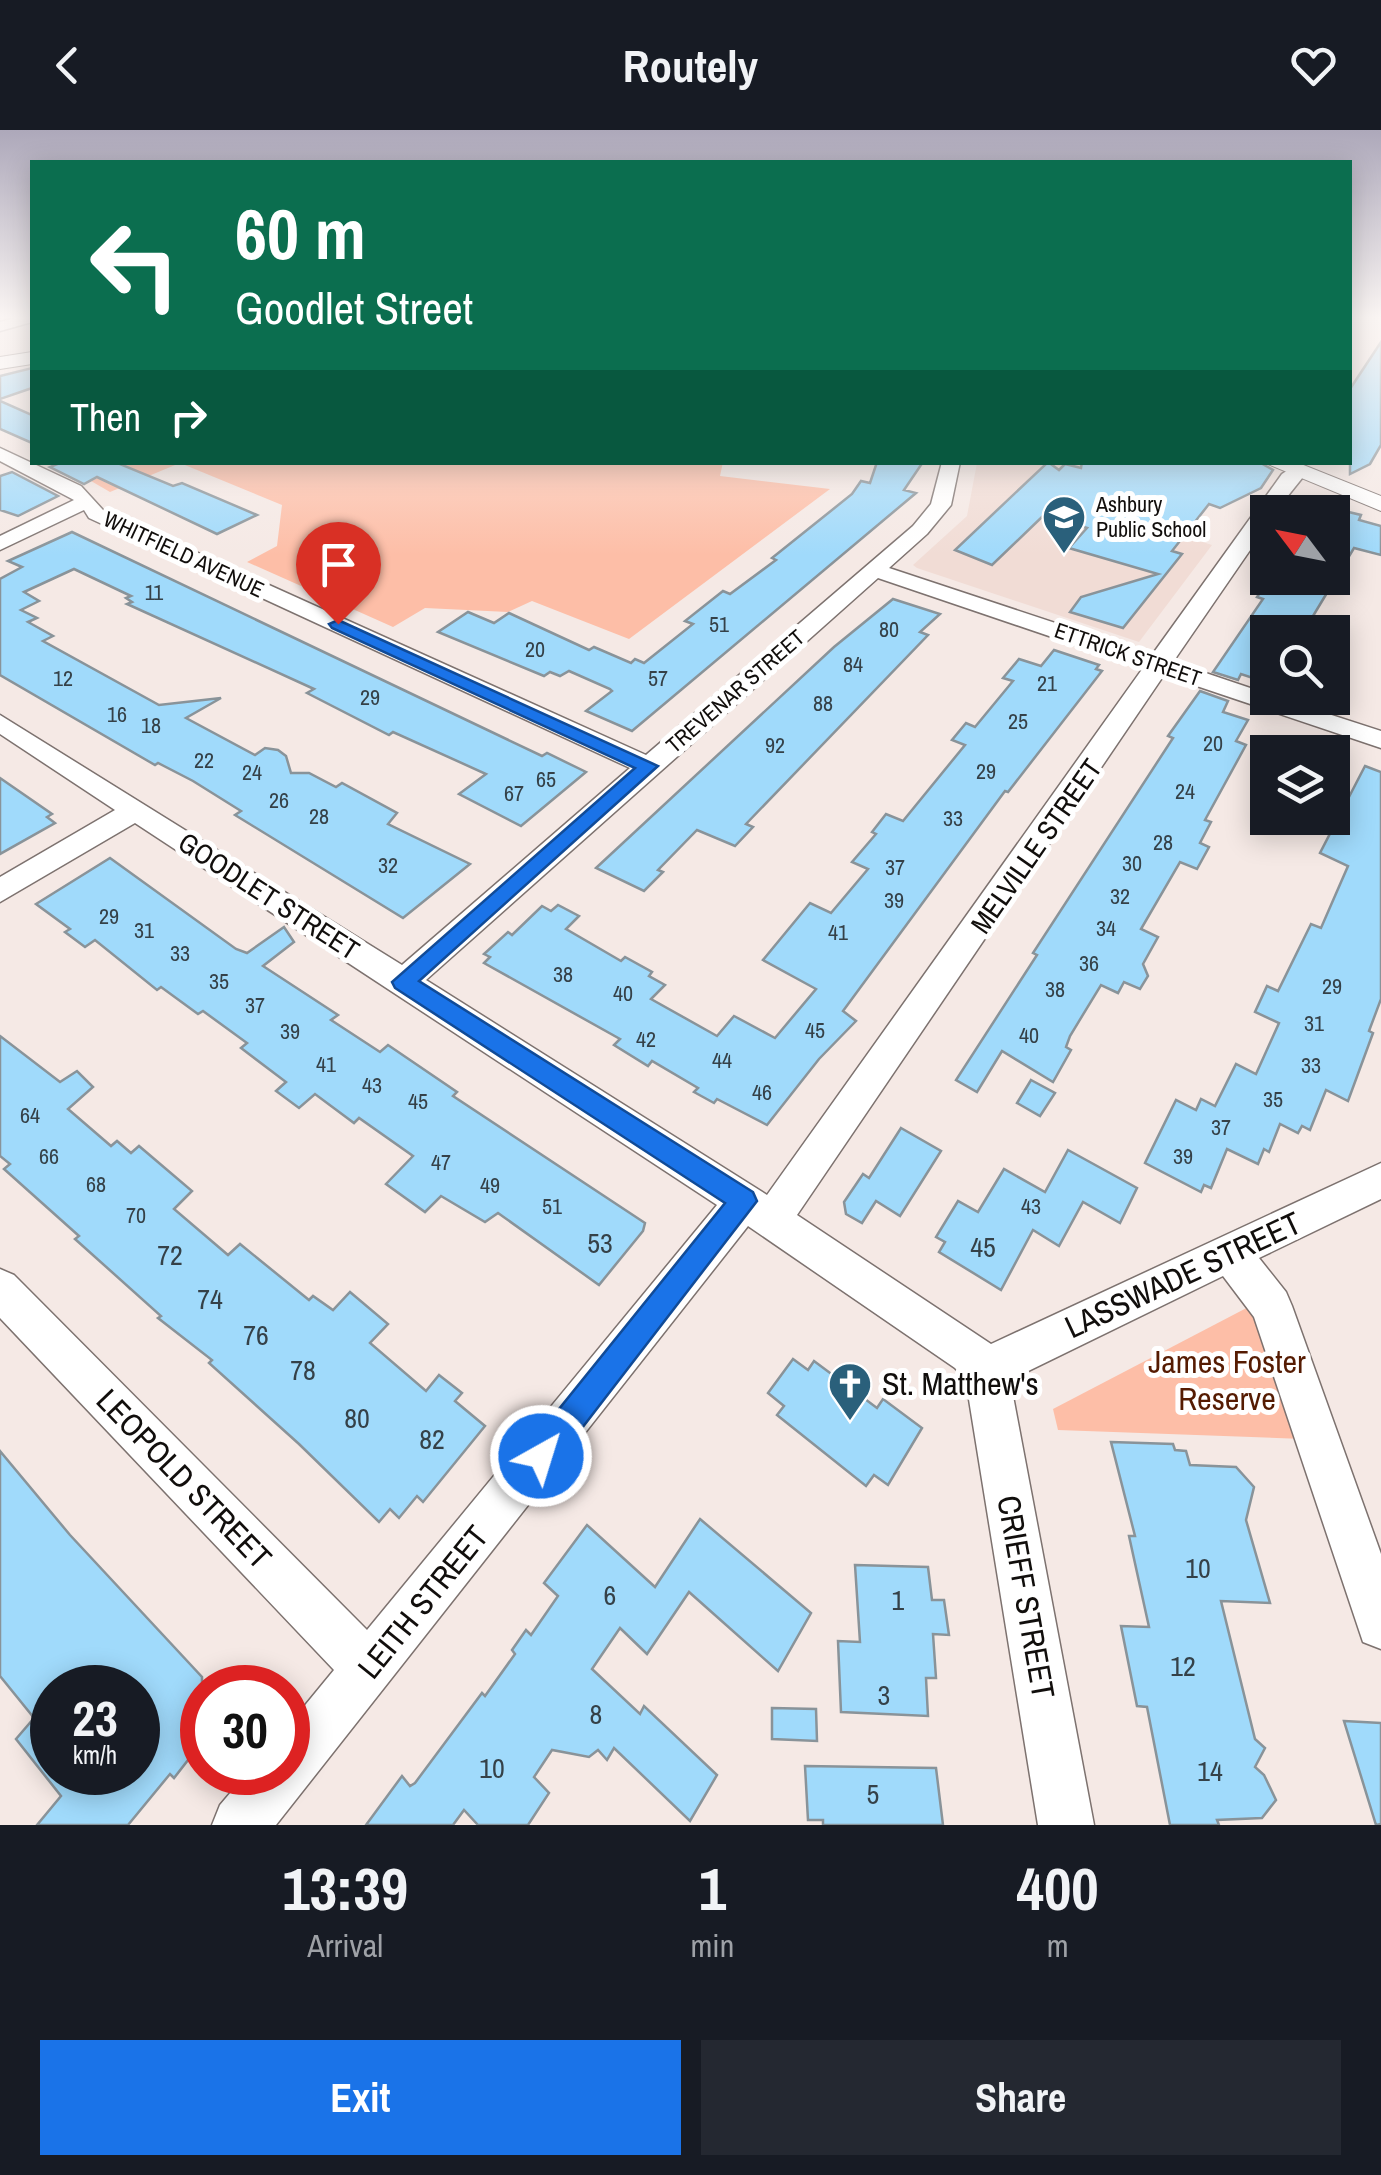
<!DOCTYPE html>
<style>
:root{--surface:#171b24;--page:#242831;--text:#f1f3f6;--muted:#9ea1a6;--accent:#1a73e8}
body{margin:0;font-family:"Archivo Narrow",sans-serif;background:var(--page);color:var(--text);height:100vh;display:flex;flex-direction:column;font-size:38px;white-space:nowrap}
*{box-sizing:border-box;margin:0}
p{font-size:32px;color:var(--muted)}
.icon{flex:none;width:55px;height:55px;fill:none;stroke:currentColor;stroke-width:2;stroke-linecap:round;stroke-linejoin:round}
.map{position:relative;height:1695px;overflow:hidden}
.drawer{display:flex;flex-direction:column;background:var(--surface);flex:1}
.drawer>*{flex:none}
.banner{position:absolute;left:30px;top:30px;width:1322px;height:305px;border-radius:0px;box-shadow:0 5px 25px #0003;background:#0b6e4f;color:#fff;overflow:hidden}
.needle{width:65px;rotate:302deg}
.buttons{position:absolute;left:1250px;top:365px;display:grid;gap:20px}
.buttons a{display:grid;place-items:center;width:100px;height:100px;border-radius:0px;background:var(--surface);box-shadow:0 5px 25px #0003;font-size:50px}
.speed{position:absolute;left:30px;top:1535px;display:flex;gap:20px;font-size:50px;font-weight:700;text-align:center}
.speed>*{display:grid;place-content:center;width:130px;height:130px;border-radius:50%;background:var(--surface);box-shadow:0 5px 25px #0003;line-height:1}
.speed small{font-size:25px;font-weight:400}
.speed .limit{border:15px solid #d22;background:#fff;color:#111}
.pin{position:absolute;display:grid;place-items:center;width:85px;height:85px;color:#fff;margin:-102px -42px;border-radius:50% 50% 50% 0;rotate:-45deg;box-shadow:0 0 10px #0007}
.pin .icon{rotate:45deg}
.me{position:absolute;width:110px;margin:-55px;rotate:39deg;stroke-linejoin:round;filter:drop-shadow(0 0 8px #0008)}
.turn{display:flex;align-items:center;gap:35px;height:210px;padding:0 40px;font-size:45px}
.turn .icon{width:130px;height:130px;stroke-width:2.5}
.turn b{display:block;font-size:70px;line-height:85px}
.then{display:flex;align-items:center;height:95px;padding:0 40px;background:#0003;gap:20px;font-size:38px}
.eta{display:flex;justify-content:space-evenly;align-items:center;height:170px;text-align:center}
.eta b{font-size:60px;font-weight:800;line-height:70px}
.action{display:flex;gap:20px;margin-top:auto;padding:20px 40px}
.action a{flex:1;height:115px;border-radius:0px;background:var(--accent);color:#fff;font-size:40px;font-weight:800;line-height:115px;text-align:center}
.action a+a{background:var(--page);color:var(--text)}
header{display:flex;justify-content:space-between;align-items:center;height:130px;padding:0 40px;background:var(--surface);font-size:45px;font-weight:800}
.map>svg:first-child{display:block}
.built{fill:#f1dcd5}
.green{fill:#fdbea7}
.building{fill:#a0dafb;stroke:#899399;stroke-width:2.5;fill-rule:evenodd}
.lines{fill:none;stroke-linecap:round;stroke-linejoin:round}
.minor-casing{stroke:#7d726f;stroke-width:3}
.major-casing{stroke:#7d726f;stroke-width:2}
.minor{fill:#fff;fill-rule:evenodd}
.major{fill:#fff;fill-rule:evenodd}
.route{fill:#1a73e8;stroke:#114b97;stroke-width:2.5}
.labels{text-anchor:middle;stroke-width:10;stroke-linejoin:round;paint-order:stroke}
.far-poi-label{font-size:22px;fill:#110e0c;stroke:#fff;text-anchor:start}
.far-street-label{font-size:22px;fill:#110e0c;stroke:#fff}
.number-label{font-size:22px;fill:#354148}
.street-label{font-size:28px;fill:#110e0c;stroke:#fff}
.near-number-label{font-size:28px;fill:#354148}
.near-street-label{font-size:32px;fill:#110e0c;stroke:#fff}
.near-park-label{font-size:32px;fill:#551b02;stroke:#fff}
.near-poi-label{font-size:32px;fill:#110e0c;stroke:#fff;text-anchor:start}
</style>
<header><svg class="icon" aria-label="back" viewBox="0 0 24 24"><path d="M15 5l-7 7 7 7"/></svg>Routely<svg class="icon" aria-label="heart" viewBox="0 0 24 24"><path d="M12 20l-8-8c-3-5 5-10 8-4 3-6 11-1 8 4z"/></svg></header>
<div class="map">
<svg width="1381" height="1695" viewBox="0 0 1381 1695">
<rect width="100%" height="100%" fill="#f5e9e5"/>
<!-- built -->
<path class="built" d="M 977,333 L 1098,333 L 1086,374 L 1212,415 L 1139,512 L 917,438 L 913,435 L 967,386 Z"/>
<!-- green -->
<g class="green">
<path d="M 129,332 L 723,332 L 720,346 L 830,359 L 629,509 L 532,471 L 508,482 L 425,478 L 393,497 L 247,432 L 277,416 L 282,375 L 180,333 L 110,362 L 91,351 Z"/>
<path d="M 1258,1172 L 1303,1309 L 1058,1300 L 1053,1279 Z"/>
</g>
<!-- building -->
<g class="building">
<path d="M 1381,212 L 1381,315 L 1370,334 L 1350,344 L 1350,259 Z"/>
<path d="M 32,238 L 32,258 L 0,269 L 0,246 Z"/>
<path d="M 0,271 L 32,285 L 32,313 L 0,299 Z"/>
<path d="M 62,332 L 128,332 L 122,335 L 173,356 L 182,353 L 257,385 L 217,404 L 97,347 L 84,354 L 50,337 Z"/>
<path d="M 877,332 L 923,332 L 904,360 L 916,363 L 632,601 L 586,581 L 612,561 L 610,559 L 569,541 L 560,546 L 550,542 L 544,546 L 438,502 L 468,482 L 494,493 L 509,483 L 589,520 L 594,517 L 631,533 L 635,529 L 644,533 L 693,494 L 685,491 L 723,461 L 730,464 L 776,430 L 772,428 L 852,364 L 861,351 L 870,353 Z"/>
<path d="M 1048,332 L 1059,340 L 1065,334 L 1081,338 L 1082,332 L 1259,332 L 1273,340 L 1261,358 L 1220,378 L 1209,374 L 1172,421 L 1182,424 L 1123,498 L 1070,482 L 1081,467 L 1158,444 L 1069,418 L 1087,398 L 1044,385 L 992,435 L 955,420 Z"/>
<path d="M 12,342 L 58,366 L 18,386 L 0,380 L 0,346 Z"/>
<path d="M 1332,378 L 1361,385 L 1359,390 L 1381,396 L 1381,425 L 1354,418 L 1307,496 L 1301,500 L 1288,496 L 1284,502 L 1268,502 L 1268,553 L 1241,544 L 1238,550 L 1213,542 L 1263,469 L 1257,467 L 1270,448 L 1332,448 Z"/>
<path d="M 72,402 L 542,626 L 547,623 L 586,642 L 521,696 L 459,664 L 486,644 L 393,602 L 389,605 L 307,563 L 314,559 L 127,474 L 132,472 L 126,468 L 131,466 L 74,439 L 24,462 L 39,471 L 21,480 L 37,488 L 28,492 L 53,506 L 43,511 L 159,575 L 221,568 L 186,588 L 255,625 L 265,618 L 278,620 L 286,626 L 291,643 L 309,643 L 336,657 L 342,653 L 397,683 L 388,694 L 470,734 L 403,788 L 235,685 L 241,681 L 193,651 L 158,633 L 155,635 L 0,545 L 0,449 L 22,437 L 8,431 Z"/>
<path d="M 893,469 L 940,484 L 920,502 L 928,505 L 746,694 L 753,697 L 735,716 L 697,700 L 658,740 L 663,742 L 644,761 L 596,738 L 834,517 Z"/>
<path d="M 1054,520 L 1099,535 L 1096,539 L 1102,541 L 1008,662 L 1005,661 L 843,881 L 856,891 L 819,929 L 767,995 L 717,969 L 714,973 L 694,962 L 698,958 L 652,931 L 648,936 L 614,915 L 620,909 L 484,833 L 490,827 L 484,824 L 508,802 L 512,805 L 542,776 L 551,781 L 558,775 L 579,786 L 566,799 L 621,831 L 625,827 L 652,842 L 649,846 L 665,855 L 651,869 L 717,906 L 734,886 L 775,908 L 816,859 L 763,830 L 810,773 L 831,783 L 868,739 L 852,732 L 876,704 L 872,702 L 886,684 L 903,691 L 965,615 L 952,610 L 966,593 L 975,597 L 1013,551 L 1003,548 L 1019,529 L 1041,536 Z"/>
<path d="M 1200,561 L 1228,571 L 1223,582 L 1248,590 L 1236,611 L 1246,615 L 1205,690 L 1211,692 L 1200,713 L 1209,717 L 1197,739 L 1180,732 L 1141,799 L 1158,807 L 1143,834 L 1148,846 L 1140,859 L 1124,852 L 1118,863 L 1101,855 L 1070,906 L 1066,917 L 1071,920 L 1053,952 L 1002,921 L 977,962 L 956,950 L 1037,825 L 1033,823 L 1173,608 L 1168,606 Z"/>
<path d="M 1365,636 L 1381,642 L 1381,869 L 1369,901 L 1373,903 L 1348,971 L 1326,960 L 1310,1000 L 1302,996 L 1298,1003 L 1280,994 L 1269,1022 L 1264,1019 L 1258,1034 L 1227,1019 L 1211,1058 L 1204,1055 L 1201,1062 L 1145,1033 L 1176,970 L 1196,980 L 1201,969 L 1215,976 L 1236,934 L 1256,944 L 1279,893 L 1255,882 L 1267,856 L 1278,861 L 1311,794 L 1321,798 L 1348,736 L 1320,723 Z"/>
<path d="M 0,648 L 52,684 L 47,687 L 55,693 L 0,724 Z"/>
<path d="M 110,728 L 236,819 L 247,823 L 284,797 L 294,812 L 263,836 L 338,885 L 331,890 L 380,922 L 388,915 L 457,962 L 453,966 L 645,1093 L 643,1101 L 599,1155 L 498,1083 L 485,1092 L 441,1066 L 425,1082 L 386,1054 L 413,1026 L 359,988 L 354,993 L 315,964 L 299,978 L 276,961 L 286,952 L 241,918 L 247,913 L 203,881 L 198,884 L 161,857 L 157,860 L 95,810 L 85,817 L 65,802 L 70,799 L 36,774 Z"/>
<path d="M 0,906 L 60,952 L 77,941 L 93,957 L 68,979 L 111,1016 L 117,1011 L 131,1023 L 139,1016 L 192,1061 L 174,1079 L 228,1125 L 240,1114 L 309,1170 L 313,1166 L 333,1180 L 350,1162 L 388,1194 L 370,1213 L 426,1261 L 439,1245 L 462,1263 L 455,1271 L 485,1296 L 423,1372 L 417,1366 L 399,1388 L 390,1379 L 379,1392 L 299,1314 L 209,1233 L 212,1230 L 158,1188 L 161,1186 L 75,1109 L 79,1106 L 4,1039 L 10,1034 L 0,1026 Z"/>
<path d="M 1031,950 L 1055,963 L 1040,986 L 1017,973 Z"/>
<path d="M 901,998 L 941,1021 L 900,1086 L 876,1071 L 862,1093 L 846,1084 L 844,1072 L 863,1044 L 869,1048 Z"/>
<path d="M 1068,1020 L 1137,1058 L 1120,1093 L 1083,1072 L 1059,1116 L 1033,1100 L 1001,1160 L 939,1122 L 945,1112 L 936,1107 L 958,1071 L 978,1082 L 1004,1039 L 1045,1062 Z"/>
<path d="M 793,1229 L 808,1240 L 814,1231 L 877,1278 L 883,1269 L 922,1298 L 888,1355 L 874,1345 L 866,1356 L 777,1285 L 784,1276 L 768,1263 Z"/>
<path d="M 1111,1312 L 1173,1314 L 1175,1320 L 1186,1321 L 1190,1335 L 1236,1337 L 1254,1357 L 1246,1390 L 1270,1473 L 1221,1471 L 1255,1609 L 1265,1618 L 1255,1637 L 1264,1645 L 1276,1670 L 1262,1688 L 1217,1690 L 1219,1695 L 1170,1695 L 1147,1577 L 1137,1576 L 1121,1496 L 1149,1497 L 1129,1406 L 1135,1406 Z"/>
<path d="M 0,1321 L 70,1405 L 202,1547 L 202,1612 L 174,1648 L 170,1644 L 128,1695 L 37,1695 L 61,1666 L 16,1609 L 34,1588 L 0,1546 ZM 52,1558 L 138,1558 L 138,1642 L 52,1642 Z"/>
<path d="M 700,1389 L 811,1483 L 778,1541 L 689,1462 L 647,1524 L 620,1498 L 592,1539 L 640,1584 L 644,1576 L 717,1645 L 690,1691 L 614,1618 L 607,1630 L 598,1620 L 589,1627 L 552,1620 L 534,1647 L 549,1663 L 528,1695 L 478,1695 L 464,1680 L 453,1695 L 366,1695 L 402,1646 L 410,1656 L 415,1653 L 482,1563 L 485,1566 L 515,1524 L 512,1520 L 526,1500 L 531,1505 L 558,1466 L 544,1453 L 587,1395 L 655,1457 Z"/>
<path d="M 855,1435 L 928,1437 L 932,1470 L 944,1470 L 949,1505 L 933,1504 L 936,1548 L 926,1548 L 928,1586 L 841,1582 L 838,1511 L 860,1512 Z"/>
<path d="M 772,1578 L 816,1579 L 817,1611 L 772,1609 Z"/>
<path d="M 1344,1591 L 1381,1593 L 1381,1694 L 1376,1695 Z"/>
<path d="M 805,1636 L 936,1638 L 943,1695 L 823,1695 L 823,1690 L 808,1690 Z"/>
</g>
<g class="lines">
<!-- minor casing -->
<g class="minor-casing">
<g id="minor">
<path d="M 14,188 L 32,188 L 32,192 L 0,201 L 0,192 Z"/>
<path d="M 0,318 L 81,356 L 103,380 L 646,625 L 913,396 L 931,374 L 942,332 L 960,332 L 951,375 L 927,404 L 889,438 L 1152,525 L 1282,344 L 1291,338 L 1305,338 L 1307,342 L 1275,382 L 1268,382 L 1268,394 L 1173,532 L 1268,564 L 1268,568 L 1279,568 L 1381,601 L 1381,618 L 1164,545 L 797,1085 L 991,1214 L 1381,1033 L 1381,1069 L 1259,1128 L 1286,1162 L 1292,1176 L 1381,1424 L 1381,1519 L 1363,1512 L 1254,1187 L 1223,1146 L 1010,1250 L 1094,1695 L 1038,1695 L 966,1251 L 955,1238 L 748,1096 L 276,1695 L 212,1695 L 220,1675 L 248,1642 L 288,1642 L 288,1596 L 334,1540 L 0,1188 L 0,1139 L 14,1145 L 367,1500 L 717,1075 L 135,693 L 0,772 L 0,747 L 115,680 L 0,604 L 0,585 L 402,835 L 630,638 L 89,388 L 84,380 L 0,420 L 0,406 L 74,370 L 0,331 ZM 878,448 L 1143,538 L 767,1065 L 426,850 Z"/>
</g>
</g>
<!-- major casing -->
<g class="major-casing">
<g id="major">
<path d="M 32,222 L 32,234 L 0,239 L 0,227 Z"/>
<path d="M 1263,332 L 1296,332 L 1381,366 L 1381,381 Z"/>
</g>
</g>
<!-- minor -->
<use href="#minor" class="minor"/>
<!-- major -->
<use href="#major" class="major"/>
</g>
<!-- sky -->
<linearGradient id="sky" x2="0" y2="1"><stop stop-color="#ada8ba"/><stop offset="0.44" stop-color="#faf5f3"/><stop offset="1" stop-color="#faf5f3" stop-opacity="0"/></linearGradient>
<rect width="1381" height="425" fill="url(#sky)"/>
<!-- route -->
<path class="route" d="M 338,490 L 658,636 L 419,851 L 753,1062 L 757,1071 L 552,1337 L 541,1342 L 530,1337 L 525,1326 L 530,1315 L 725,1073 L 395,858 L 392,852 L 635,638 L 332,498 L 329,494 Z"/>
<!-- icons -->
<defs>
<g id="school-pin" transform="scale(2.25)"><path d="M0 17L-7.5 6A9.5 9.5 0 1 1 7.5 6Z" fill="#2a607b" stroke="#fff"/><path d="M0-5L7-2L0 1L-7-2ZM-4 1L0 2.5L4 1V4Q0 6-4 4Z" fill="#fff"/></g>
<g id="church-pin" transform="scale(2.25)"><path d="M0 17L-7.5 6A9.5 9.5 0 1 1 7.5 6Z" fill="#2a607b" stroke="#fff"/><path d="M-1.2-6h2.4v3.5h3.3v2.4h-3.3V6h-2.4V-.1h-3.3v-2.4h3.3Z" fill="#fff"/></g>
</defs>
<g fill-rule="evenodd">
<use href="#school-pin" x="1064" y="387"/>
<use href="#church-pin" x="850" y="1254"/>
</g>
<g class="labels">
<!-- far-poi labels -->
<g class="far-poi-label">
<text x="1096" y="382">Ashbury<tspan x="1096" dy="25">Public School</tspan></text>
</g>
<!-- far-street labels -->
<g class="far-street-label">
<text transform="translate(184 424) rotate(25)" y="8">WHITFIELD AVENUE</text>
<text transform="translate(1128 524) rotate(19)" y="8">ETTRICK STREET</text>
<text transform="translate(735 561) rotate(-41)" y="8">TREVENAR STREET</text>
</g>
<!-- number labels -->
<g class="number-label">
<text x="154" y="470">11</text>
<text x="719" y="502">51</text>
<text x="889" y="507">80</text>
<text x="535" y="527">20</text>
<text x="853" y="542">84</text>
<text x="63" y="556">12</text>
<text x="658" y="556">57</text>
<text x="1047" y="561">21</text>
<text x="370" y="575">29</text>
<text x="823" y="581">88</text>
<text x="117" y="592">16</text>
<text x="1018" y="599">25</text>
<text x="151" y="603">18</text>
<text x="1213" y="621">20</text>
<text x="775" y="623">92</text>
<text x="204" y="638">22</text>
<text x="986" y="649">29</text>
<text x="252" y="650">24</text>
<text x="546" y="657">65</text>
<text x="1185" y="669">24</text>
<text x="514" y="671">67</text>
<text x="279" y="678">26</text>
<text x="319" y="694">28</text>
<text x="953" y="696">33</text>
<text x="1163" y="720">28</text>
<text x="1132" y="741">30</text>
<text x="388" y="743">32</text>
<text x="895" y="745">37</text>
<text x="1120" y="774">32</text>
<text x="894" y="778">39</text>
<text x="109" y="794">29</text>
<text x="1106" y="806">34</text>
<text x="144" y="808">31</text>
<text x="838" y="810">41</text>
<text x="180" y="831">33</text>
<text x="1089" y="841">36</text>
<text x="563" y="852">38</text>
<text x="219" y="859">35</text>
<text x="1332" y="864">29</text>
<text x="1055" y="867">38</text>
<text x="623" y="871">40</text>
<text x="255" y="883">37</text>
<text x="1314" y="901">31</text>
<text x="815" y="908">45</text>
<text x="290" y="909">39</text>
<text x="1029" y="913">40</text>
<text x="646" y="917">42</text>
<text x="722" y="938">44</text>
<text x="326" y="942">41</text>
<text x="1311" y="943">33</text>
<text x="372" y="963">43</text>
<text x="762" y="970">46</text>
<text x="1273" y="977">35</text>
<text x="418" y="979">45</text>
<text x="30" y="993">64</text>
<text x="1221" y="1005">37</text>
<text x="49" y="1034">66</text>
<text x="1183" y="1034">39</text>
<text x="441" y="1040">47</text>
<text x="96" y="1062">68</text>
<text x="490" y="1063">49</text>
<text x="552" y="1084">51</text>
<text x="1031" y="1084">43</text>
<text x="136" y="1093">70</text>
</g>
<!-- street labels -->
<g class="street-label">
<text transform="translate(1036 716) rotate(-55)" y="10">MELVILLE STREET</text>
<text transform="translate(269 766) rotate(33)" y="10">GOODLET STREET</text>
</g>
<!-- near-number labels -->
<g class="near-number-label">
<text x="600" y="1123">53</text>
<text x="983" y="1127">45</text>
<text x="170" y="1135">72</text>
<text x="210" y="1179">74</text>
<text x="256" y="1215">76</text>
<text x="303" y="1250">78</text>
<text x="357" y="1298">80</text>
<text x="432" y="1319">82</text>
<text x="1198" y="1448">10</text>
<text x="610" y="1475">6</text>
<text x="898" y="1480">1</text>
<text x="1183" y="1546">12</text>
<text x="884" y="1575">3</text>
<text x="596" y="1594">8</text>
<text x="492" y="1648">10</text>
<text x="1210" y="1651">14</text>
<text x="873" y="1674">5</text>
</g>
<!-- near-street labels -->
<g class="near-street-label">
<text transform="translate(1183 1145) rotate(-25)" y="11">LASSWADE STREET</text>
<text transform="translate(184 1349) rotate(46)" y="11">LEOPOLD STREET</text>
<text transform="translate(1026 1467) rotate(80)" y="11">CRIEFF STREET</text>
<text transform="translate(423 1472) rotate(-51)" y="11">LEITH STREET</text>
</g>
<!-- near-park labels -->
<g class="near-park-label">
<text x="1227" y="1243">James Foster<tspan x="1227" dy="37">Reserve</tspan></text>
</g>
<!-- near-poi labels -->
<g class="near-poi-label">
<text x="882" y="1265">St. Matthew's</text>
</g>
</g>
</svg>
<div class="buttons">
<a><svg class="needle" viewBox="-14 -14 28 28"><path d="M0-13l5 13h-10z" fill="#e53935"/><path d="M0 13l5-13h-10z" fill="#9ea1a6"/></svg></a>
<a><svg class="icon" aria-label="search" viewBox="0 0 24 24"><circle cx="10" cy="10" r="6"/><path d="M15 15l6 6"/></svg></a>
<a><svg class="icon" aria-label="layers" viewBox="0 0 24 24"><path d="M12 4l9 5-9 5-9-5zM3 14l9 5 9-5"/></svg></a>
</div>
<div class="speed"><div>23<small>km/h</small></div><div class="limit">30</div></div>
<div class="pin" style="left:338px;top:494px;background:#d93025"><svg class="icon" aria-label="arrive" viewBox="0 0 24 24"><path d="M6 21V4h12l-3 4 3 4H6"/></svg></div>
<svg class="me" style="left:541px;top:1326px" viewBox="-20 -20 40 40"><circle r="17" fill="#1a73e8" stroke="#fff" stroke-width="3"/><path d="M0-11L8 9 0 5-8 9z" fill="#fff"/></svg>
<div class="banner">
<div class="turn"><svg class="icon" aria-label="left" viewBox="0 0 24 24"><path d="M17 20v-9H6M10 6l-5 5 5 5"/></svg><div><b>60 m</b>Goodlet Street</div></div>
<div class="then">Then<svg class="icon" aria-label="right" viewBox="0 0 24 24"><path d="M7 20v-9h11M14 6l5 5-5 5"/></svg></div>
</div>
</div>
<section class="drawer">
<div class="eta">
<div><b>13:39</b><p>Arrival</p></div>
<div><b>1</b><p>min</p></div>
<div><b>400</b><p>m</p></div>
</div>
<div class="action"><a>Exit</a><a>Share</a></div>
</section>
